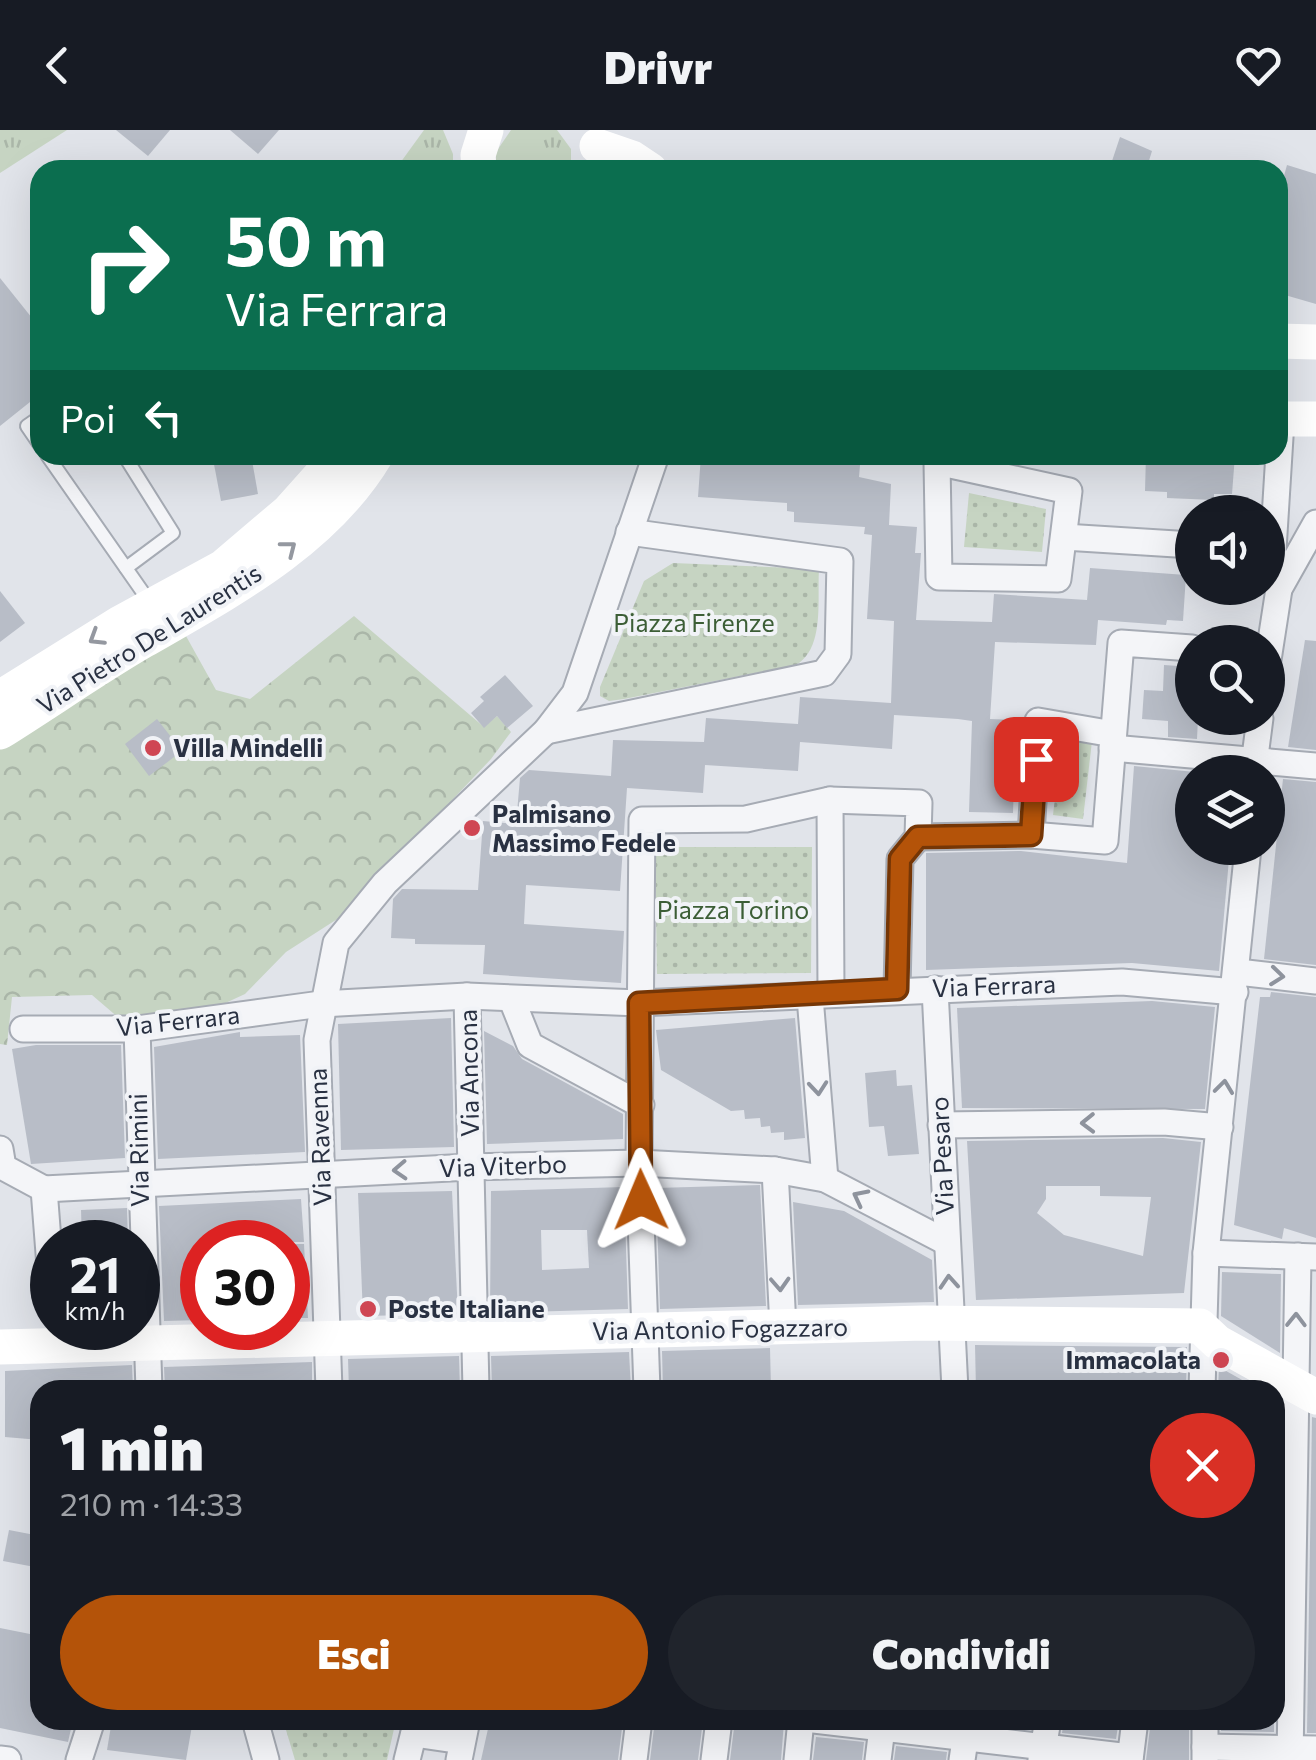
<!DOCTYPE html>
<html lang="it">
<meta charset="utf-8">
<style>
:root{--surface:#171b24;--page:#20242c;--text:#f1f3f6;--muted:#9ea1a6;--accent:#b45309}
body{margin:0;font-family:Commissioner,sans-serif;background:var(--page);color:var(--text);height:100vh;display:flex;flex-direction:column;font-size:38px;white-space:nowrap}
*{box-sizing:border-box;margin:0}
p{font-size:32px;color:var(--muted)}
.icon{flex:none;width:55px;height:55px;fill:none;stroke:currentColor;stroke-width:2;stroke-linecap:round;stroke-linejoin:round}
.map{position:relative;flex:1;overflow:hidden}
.details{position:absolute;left:30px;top:1250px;width:1255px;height:350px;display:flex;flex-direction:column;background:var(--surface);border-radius:30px;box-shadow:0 10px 40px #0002}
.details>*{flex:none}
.guide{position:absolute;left:30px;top:30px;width:1258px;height:305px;border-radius:30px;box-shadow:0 10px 40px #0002;background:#0b6e4f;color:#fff;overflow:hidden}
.fabs{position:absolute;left:1175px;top:365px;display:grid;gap:20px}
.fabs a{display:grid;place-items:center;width:110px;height:110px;border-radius:50%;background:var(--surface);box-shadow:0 10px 40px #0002;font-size:50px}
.speed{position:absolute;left:30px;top:1090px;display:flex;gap:20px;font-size:50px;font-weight:700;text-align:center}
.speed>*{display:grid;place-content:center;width:130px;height:130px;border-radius:50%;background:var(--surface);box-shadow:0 10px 40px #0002;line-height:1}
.speed small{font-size:25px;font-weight:400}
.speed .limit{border:15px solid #d22;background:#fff;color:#111}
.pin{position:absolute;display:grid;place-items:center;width:85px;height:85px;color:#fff;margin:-42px;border-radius:20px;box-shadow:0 5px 15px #0006}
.me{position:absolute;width:110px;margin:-55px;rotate:359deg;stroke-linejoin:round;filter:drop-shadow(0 0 8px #0008)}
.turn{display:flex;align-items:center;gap:35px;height:210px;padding:0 30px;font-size:45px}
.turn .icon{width:130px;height:130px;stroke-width:2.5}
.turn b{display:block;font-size:70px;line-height:85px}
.then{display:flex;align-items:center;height:95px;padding:0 30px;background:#0003;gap:20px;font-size:38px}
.round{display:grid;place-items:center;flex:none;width:105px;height:105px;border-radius:52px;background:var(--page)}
.overview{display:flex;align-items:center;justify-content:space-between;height:170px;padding:0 30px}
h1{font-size:60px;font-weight:800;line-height:75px}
.action{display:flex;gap:20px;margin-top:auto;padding:20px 30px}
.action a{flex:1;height:115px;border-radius:60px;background:var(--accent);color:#fff;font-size:40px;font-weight:800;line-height:115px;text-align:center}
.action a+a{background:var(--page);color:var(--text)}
header{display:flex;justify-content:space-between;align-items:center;height:130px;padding:0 30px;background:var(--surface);font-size:45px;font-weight:800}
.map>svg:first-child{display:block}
.grass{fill:url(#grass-tufts)}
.forest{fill:url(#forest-crowns)}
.park{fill:url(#park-dots)}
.building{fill:#b8bdc7;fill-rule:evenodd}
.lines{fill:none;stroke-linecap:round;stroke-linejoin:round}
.lane-casing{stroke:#a6abb4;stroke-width:16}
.street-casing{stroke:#a6abb4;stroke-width:29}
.lane{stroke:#f4f5f8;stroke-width:12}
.street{stroke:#f4f5f8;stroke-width:25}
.secondary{stroke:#fff;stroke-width:35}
.oneway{stroke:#9498a0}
.oneway2{stroke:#8e939d}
.route-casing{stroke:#753606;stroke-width:25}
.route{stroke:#b45309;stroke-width:18}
.poi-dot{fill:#cf4653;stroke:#f1f3f7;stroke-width:4}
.labels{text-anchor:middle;stroke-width:8;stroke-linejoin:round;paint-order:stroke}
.park-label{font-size:25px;fill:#3c5e36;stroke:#f1f3f7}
.street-label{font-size:25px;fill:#293142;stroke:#f1f3f7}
.poi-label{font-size:25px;font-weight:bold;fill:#293142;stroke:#f1f3f7;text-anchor:start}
</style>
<header><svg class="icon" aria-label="back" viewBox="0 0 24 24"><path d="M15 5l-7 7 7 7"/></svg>Drivr<svg class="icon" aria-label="heart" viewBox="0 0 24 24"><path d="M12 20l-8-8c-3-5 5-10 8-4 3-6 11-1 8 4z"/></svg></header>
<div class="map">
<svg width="1316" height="1630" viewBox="0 0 1316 1630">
<defs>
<pattern id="grass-tufts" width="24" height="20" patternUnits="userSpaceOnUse" patternTransform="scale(2.5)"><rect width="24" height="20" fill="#c6d4c2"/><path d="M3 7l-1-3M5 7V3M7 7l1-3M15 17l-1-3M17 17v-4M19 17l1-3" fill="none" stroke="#aab6a8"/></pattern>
<pattern id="forest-crowns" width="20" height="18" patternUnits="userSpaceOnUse" patternTransform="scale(2.5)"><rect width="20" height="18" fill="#c6d4c2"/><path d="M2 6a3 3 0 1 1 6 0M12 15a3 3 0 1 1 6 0" fill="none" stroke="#aab6a8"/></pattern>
<pattern id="park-dots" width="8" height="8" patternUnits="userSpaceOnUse" patternTransform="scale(2.5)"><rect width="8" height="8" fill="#c6d4c2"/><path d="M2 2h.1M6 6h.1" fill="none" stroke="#aab6a8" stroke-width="1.8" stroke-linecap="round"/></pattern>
</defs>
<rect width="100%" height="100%" fill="#e1e4ea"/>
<!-- grass -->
<g class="grass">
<path d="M 0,0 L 67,0 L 0,43 Z"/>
<path d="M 424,0 L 443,0 L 453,24 L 453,40 L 395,40 Z"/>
<path d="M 511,0 L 557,0 L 571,19 L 571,40 L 496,40 L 496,22 Z"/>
</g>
<!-- forest -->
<path class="forest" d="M 354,486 L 484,597 L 497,586 L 511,602 L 491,629 L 342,786 L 286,822 L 245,864 L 206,882 L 120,889 L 92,865 L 12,867 L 7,915 L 0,914 L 0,610 L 181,497 L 216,560 L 250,569 Z"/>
<!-- park -->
<g class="park">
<path d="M 969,363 L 1046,379 L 1042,422 L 964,417 Z"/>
<path d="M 673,433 L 819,439 C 817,470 825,518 796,535 L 624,569 L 609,571 L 600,566 L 600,557 L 644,451 Z"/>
<path d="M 1062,609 L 1092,611 L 1083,689 L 1053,685 Z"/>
<path d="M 655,717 L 812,717 L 811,843 L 657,844 Z"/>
<path d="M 283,1590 L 396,1590 L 387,1630 L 295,1630 Z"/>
</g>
<!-- building -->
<g class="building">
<path d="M 116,0 L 170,0 L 148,26 Z"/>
<path d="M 230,0 L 279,0 L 258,24 Z"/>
<path d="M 1120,7 L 1152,21 L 1146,40 L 1109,40 Z"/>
<path d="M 1287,35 L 1316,44 L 1316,174 L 1278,163 L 1278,67 Z"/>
<path d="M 0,148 L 40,198 L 40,264 L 0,296 Z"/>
<path d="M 236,325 L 251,325 L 258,364 L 221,371 L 213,329 Z"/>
<path d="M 701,325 L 791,325 L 790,332 L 860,335 L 859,347 L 891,354 L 889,395 L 917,397 L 915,423 L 921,423 L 916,490 L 992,492 L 994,464 L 1087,470 L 1090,438 L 1186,445 L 1183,491 L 1167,490 L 1166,495 L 1098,490 L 1096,515 L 995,512 L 990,589 L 1016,590 L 1013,683 L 969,682 L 972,591 L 958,589 L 894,585 L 892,619 L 800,612 L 798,641 L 705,635 L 703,663 L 627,658 L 620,761 L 526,755 L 524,794 L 624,801 L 621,853 L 483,844 L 485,815 L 415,814 L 415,809 L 391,808 L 393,769 L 402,759 L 478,760 L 483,691 L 516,694 L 520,648 L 529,640 L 611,646 L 613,610 L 704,612 L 706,588 L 798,594 L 800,567 L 891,573 L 894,491 L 867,489 L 872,405 L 864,404 L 865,397 L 794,392 L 794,382 L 787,381 L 787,373 L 698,367 Z"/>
<path d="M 1146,325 L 1235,325 L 1232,364 L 1214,364 L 1214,370 L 1167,368 L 1167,362 L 1145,361 Z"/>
<path d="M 0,461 L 25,493 L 0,512 Z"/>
<path d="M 1305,510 L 1316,511 L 1316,620 L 1288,617 Z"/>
<path d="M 1164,535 L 1192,537 L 1190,578 L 1192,588 L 1198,588 L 1197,609 L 1168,607 L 1168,591 L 1142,589 L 1144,560 L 1163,561 Z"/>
<path d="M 505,545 L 533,576 L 507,598 L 497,586 L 484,598 L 471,583 L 484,571 L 480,567 Z"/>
<path d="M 157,589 L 182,621 L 149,646 L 125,614 Z"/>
<path d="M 1134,636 L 1195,642 L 1192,718 L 1230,718 L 1219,841 L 1132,833 L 926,840 L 926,723 L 1021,721 L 1127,733 Z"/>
<path d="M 1283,649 L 1316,652 L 1316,835 L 1264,829 Z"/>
<path d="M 1271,862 L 1316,867 L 1316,1108 L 1284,1098 L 1282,1109 L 1234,1095 L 1260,867 L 1270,867 Z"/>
<path d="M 1152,871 L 1215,877 L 1205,979 L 962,978 L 957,878 Z"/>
<path d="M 451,888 L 454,1017 L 341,1020 L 338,894 Z"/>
<path d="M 795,888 L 805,1008 L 784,1010 L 784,1002 L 771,1003 L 770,996 L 761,997 L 760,988 L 745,989 L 744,980 L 731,981 L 661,940 L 656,900 Z"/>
<path d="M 484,901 L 513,916 L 522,929 L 623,984 L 623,1009 L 487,1014 Z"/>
<path d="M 240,902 L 240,907 L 300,905 L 305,1022 L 158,1029 L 154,917 Z"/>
<path d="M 36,915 L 121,915 L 125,1028 L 31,1034 L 12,919 Z"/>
<path d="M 896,940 L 897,956 L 912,955 L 919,1024 L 888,1026 L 884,996 L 869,997 L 865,943 Z"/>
<path d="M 1163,1008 L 1201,1012 L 1184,1163 L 976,1170 L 967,1011 ZM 1046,1056 L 1100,1056 L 1100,1066 L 1151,1067 L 1143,1126 L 1064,1105 L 1037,1083 L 1046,1069 Z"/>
<path d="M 760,1055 L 766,1176 L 660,1179 L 656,1058 Z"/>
<path d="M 624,1057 L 628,1179 L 490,1183 L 491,1061 ZM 541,1100 L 587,1100 L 589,1138 L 542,1140 Z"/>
<path d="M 452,1061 L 458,1184 L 363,1186 L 358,1063 Z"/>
<path d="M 301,1069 L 304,1112 L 202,1112 L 202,1190 L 164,1191 L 159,1076 Z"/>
<path d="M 793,1072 L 844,1081 L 932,1130 L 934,1172 L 798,1175 Z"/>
<path d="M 127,1078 L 128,1112 L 82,1112 L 81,1080 Z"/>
<path d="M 288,1114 L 304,1114 L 308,1188 L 288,1188 Z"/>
<path d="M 1222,1142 L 1281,1144 L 1280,1223 L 1221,1186 Z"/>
<path d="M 975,1215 L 1187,1217 L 1186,1260 L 976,1260 Z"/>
<path d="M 770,1218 L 771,1260 L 663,1260 L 662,1221 Z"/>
<path d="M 629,1222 L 631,1260 L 492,1260 L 491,1226 Z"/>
<path d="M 459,1226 L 460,1260 L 349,1260 L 348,1229 Z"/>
<path d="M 312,1232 L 312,1260 L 165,1260 L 164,1237 Z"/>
<path d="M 132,1235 L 133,1260 L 40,1260 L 40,1310 L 5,1307 L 5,1241 Z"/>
<path d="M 1219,1237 L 1260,1260 L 1218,1260 Z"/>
<path d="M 1275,1269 L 1279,1271 L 1275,1551 Z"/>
<path d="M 1312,1287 L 1316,1288 L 1316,1603 L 1307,1603 Z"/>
<path d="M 9,1400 L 40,1406 L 40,1438 L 3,1431 Z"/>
<path d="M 0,1498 L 40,1506 L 40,1590 L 73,1590 L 68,1612 L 0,1598 Z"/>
<path d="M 112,1590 L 193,1590 L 186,1630 L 107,1620 Z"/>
<path d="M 490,1590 L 623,1590 L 618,1630 L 481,1630 Z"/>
<path d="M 655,1590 L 703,1590 L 698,1630 L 650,1630 Z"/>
<path d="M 735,1590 L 784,1592 L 781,1630 L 730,1630 Z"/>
<path d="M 1064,1590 L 1119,1590 L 1116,1609 L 1062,1603 Z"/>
<path d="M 1151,1590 L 1189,1590 L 1189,1630 L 1146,1630 Z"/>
<path d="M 1221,1590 L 1274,1590 L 1274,1602 L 1221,1601 Z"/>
<path d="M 816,1607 L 864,1612 L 862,1630 L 813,1630 Z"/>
<path d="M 896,1616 L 947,1622 L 946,1630 L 894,1630 Z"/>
</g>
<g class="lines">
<!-- lane casing -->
<g class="lane-casing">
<g id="lane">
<path d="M 40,287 L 27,296 L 40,315"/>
<path d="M 47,325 L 151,474"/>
<path d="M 124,325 L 173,403 L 126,438"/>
</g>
</g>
<!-- street casing -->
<g class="street-casing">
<g id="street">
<path d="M 937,332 L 1069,361 L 1058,449 L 939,447 Z"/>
<path d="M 1064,407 L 1192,415"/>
<path d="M 1279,459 L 1273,420 L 1281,291"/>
<path d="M 1268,530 L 1279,459 L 1316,393"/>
<path d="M 546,601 L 824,543 L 838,524 L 840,431 L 629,402"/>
<path d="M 1112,618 L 1316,636"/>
<path d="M 1253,642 L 1260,588"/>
<path d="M 830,670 L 831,864"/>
<path d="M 1031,705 L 1038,591 L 1113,604"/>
<path d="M 918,707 L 1031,705 L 1105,711 L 1121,513 L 1192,518"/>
<path d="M 1238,842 L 1316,851"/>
<path d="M 935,859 L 955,1260"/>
<path d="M 467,866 L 476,1260"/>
<path d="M 810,867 L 825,1049"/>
<path d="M 512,870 L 530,915 L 641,975"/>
<path d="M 23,899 L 137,899 L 321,874 L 467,866 L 639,873 L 1122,852 L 1235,862"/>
<path d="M 137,899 L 149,1260"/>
<path d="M 941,995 L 1164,992 L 1220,997"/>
<path d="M 0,1019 L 3,1037 L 44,1059"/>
<path d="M 775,1040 L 783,1197"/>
<path d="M 44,1059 L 470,1037 L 639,1033 L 775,1040 L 825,1049 L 946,1112"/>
<path d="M 44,1059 L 52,1162"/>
<path d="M 1206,1123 L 1316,1127"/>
<path d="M 329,1260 L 317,910 L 336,813 L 385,753 L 546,601 L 575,563 L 656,325"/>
<path d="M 647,1260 L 639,1033 L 642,690 L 746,689 L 830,670 L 919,673 L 918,707 L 900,729 L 897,859"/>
<path d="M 1202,1260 L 1206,1123 L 1248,718"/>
<path d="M 255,1590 L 266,1630"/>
<path d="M 814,1590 L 1130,1627"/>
<path d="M 1205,1590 L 1205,1630"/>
<path d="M 414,1604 L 462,1611"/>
<path d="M 1205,1617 L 1316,1619"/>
<path d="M 0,1629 L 8,1630"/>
<path d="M 79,1630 L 92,1590"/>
<path d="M 407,1630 L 417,1590"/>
<path d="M 459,1630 L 467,1590"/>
<path d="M 634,1630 L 639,1590"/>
<path d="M 714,1630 L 719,1590"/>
<path d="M 797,1630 L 801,1590"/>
<path d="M 878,1630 L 883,1590"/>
<path d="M 962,1630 L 968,1590"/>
<path d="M 1041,1630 L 1048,1590"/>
<path d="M 1130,1630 L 1135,1590"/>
<path d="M 1290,1630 L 1298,1126"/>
</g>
</g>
<!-- lane -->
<use href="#lane" class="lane"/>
<!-- street -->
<use href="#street" class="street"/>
<!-- secondary -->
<g class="secondary">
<path d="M 597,16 L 632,28 L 650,40"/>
<path d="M 479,40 L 478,25 L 486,0"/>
<path d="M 1278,211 L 1316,212"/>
<path d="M 1278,289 L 1316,289"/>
<path d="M 0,568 L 120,493 L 223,437 L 289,381 L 339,325"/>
<path d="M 0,602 C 48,572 95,539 143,511 C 228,462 324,412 376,325"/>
<path d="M 0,1217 L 924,1193 L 1200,1196 L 1217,1212 L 1316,1267"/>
</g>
</g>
<!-- one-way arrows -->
<defs><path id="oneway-chevron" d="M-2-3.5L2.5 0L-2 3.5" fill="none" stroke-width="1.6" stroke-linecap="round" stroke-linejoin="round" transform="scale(2.5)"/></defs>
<g class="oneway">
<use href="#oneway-chevron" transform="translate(289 418) rotate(-38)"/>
<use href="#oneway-chevron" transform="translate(96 508) rotate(148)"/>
</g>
<g class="oneway2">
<use href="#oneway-chevron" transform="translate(1277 846) rotate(6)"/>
<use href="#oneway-chevron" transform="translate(1224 957) rotate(-83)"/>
<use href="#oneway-chevron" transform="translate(818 958) rotate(85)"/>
<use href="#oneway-chevron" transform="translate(1088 993) rotate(179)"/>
<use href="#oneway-chevron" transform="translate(400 1040) rotate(177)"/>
<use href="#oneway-chevron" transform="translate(860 1067) rotate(-153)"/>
<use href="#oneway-chevron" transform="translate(949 1152) rotate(-94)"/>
<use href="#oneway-chevron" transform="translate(780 1154) rotate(87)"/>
<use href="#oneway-chevron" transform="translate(1296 1190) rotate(-89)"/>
</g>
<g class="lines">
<!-- route casing -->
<g class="route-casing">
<path id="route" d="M 641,1070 L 639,873 L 897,859 L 900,729 L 918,707 L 1031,705 L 1036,629"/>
</g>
<!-- route -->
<use href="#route" class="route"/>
</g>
<!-- markers -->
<g class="poi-dot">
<circle cx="153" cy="618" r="10"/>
<circle cx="472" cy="698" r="10"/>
<circle cx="368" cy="1179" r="10"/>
<circle cx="1221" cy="1230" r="10"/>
</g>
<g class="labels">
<!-- park labels -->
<g class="park-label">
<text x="694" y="502">Piazza Firenze</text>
<text x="733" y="789">Piazza Torino</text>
</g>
<!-- street labels -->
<g class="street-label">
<text transform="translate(149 509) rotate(-32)" y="9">Via Pietro De Laurentis</text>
<text transform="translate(994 856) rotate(-2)" y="9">Via Ferrara</text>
<text transform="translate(178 891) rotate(-6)" y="9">Via Ferrara</text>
<text transform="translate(469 943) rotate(-91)" y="9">Via Ancona</text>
<text transform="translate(320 1007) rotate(-92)" y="9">Via Ravenna</text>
<text transform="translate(139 1020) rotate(-91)" y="9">Via Rimini</text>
<text transform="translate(942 1026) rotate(-93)" y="9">Via Pesaro</text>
<text transform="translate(503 1036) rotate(-2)" y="9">Via Viterbo</text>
<text transform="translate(720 1199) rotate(-1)" y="9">Via Antonio Fogazzaro</text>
</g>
<!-- poi labels -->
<g class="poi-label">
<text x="173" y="627">Villa Mindelli</text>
<text x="492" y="693">Palmisano<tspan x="492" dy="29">Massimo Fedele</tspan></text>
<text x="388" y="1188">Poste Italiane</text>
<text x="1201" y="1239" text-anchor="end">Immacolata</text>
</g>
</g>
</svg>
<div class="fabs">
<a><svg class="icon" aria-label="sound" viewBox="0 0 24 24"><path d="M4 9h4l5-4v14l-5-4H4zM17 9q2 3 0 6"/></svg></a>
<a><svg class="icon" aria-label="search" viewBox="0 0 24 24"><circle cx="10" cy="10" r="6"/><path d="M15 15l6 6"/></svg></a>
<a><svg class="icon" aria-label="layers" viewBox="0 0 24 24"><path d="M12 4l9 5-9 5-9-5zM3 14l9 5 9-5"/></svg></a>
</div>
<div class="speed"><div>21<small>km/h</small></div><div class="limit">30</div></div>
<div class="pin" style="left:1036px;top:629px;background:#d93025"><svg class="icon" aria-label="arrive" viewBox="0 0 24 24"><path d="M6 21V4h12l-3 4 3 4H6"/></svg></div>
<svg class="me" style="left:641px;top:1070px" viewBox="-20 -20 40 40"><path d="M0-17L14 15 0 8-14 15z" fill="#b45309" stroke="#fff" stroke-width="4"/></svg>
<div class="guide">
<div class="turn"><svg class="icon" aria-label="right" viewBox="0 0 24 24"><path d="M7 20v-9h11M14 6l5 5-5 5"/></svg><div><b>50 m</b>Via Ferrara</div></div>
<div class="then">Poi<svg class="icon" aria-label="left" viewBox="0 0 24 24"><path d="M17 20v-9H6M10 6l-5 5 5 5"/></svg></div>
</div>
<section class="details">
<div class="overview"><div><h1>1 min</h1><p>210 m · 14:33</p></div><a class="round" style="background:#d93025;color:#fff"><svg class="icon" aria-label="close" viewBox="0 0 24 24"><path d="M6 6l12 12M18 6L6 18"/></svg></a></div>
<div class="action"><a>Esci</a><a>Condividi</a></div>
</section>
</div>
